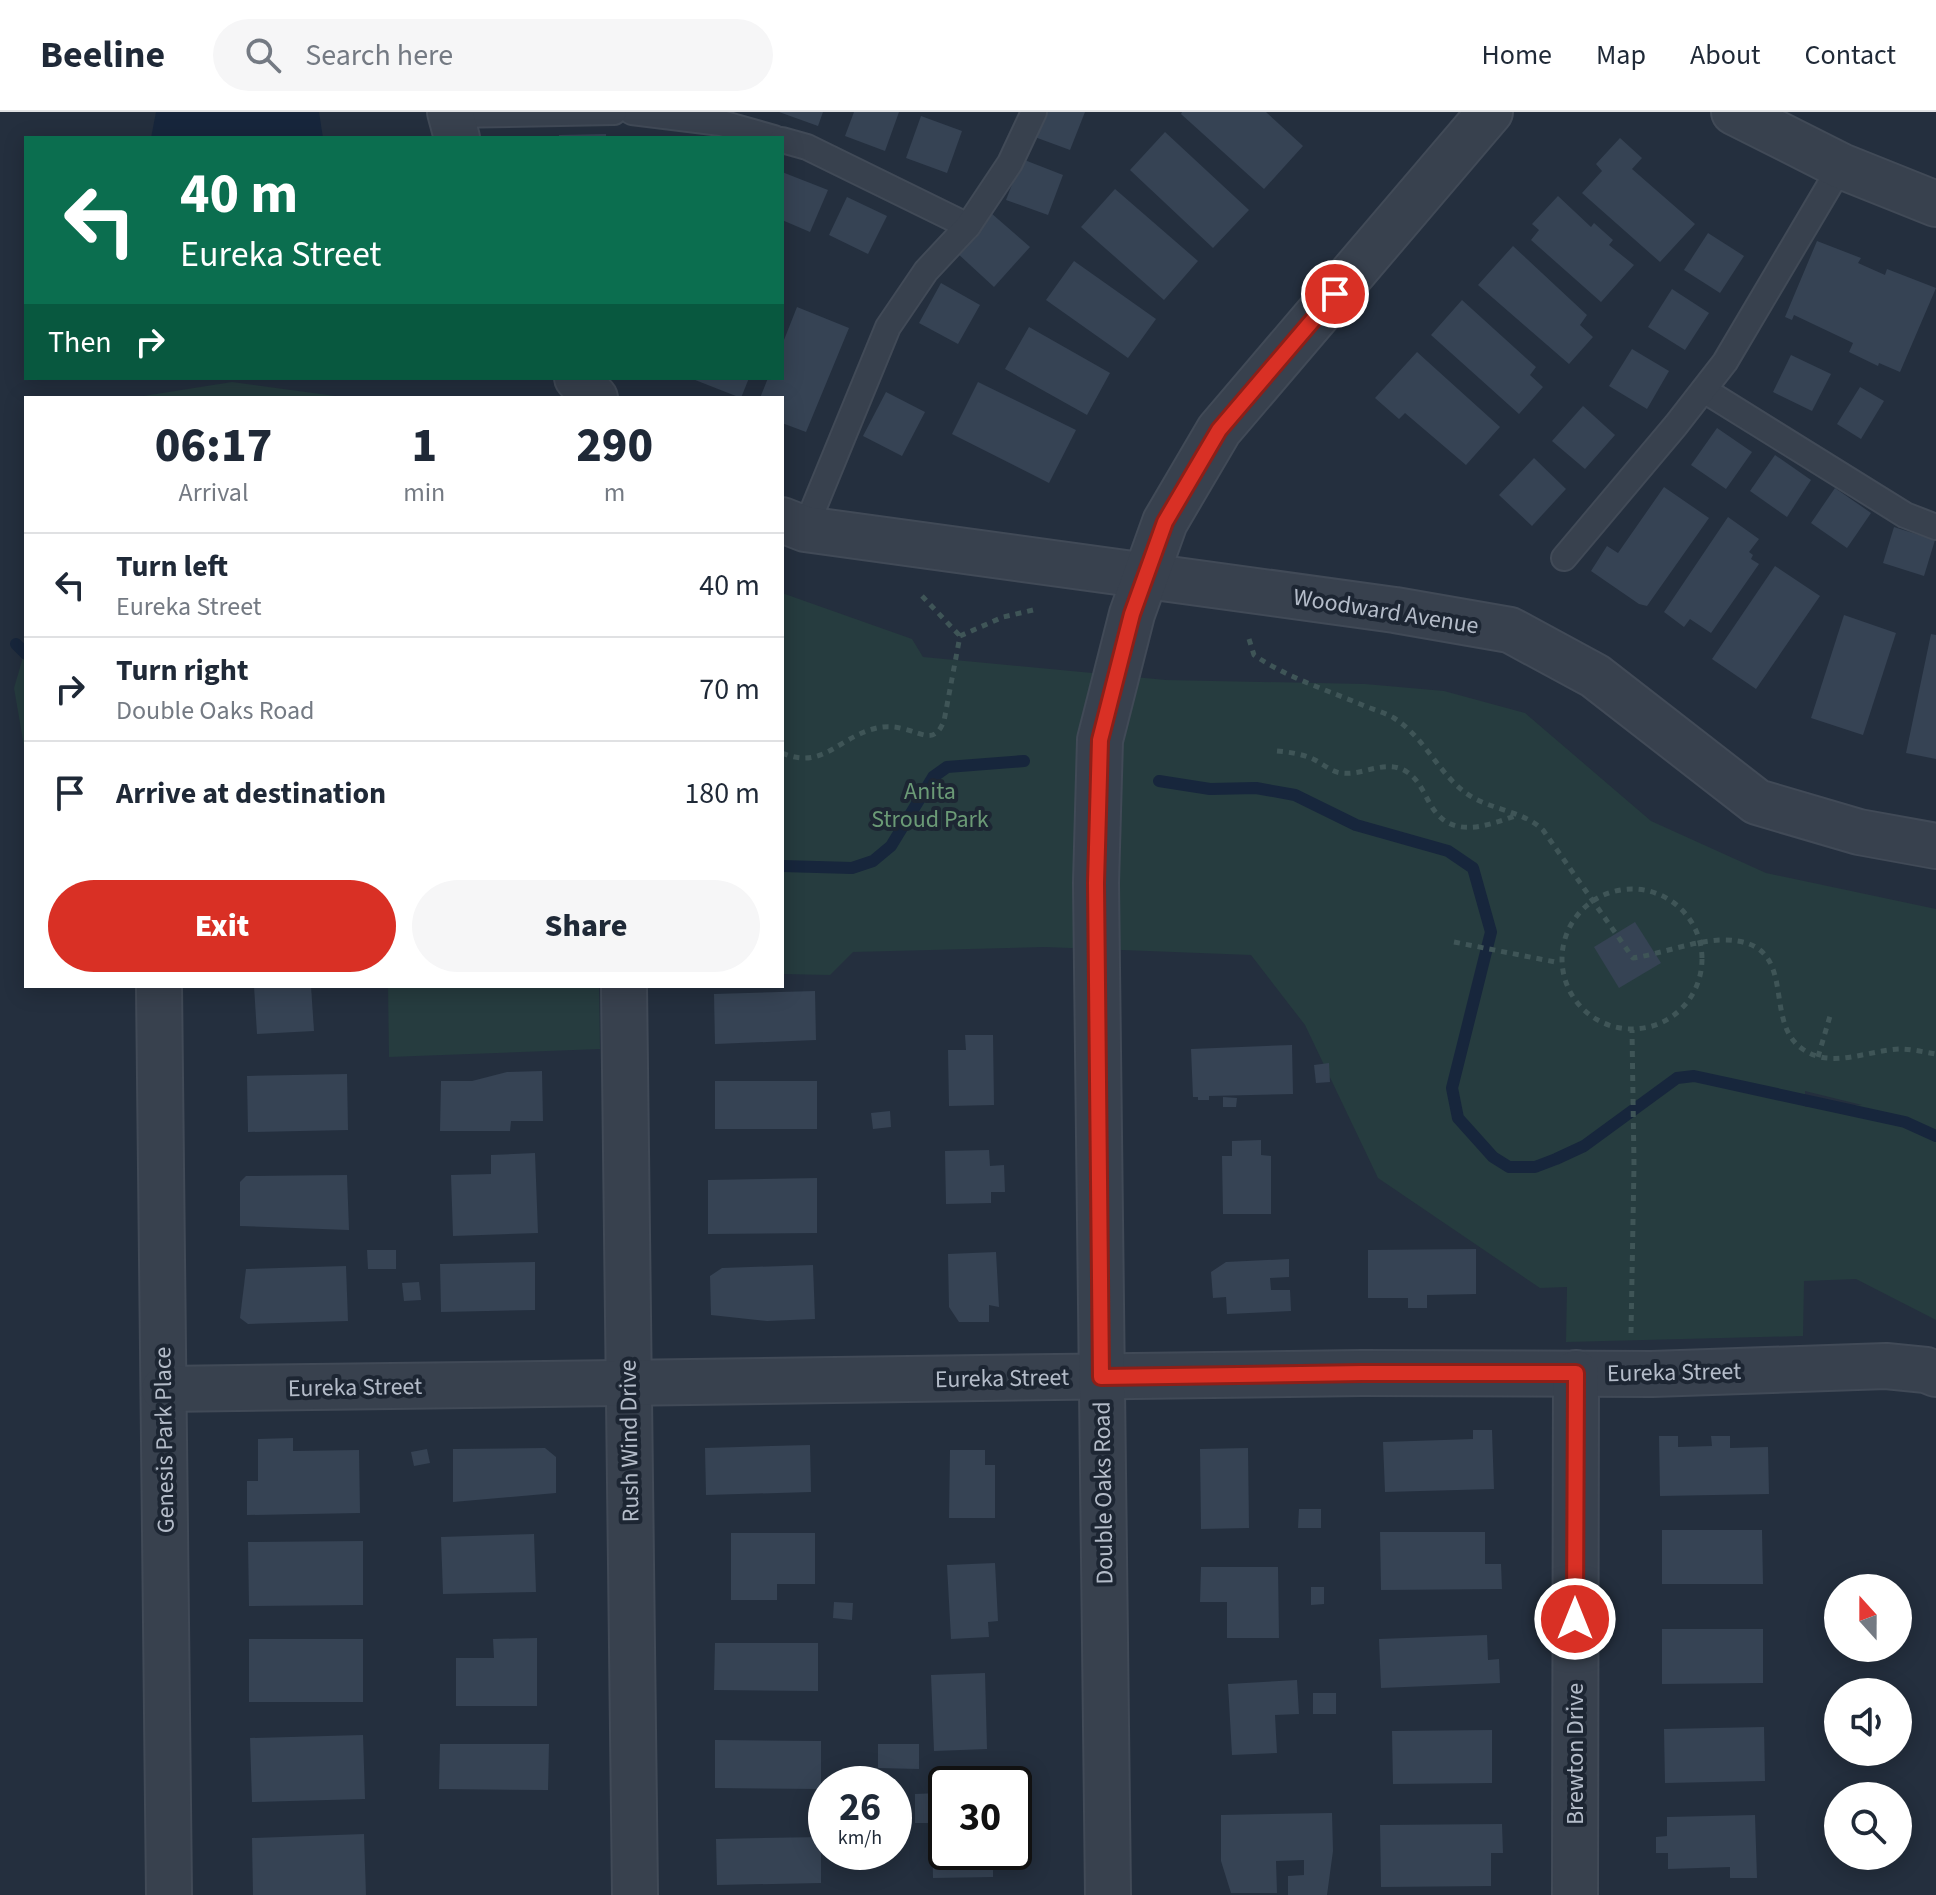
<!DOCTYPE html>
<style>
:root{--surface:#fff;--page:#f6f6f7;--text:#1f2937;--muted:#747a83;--line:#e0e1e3;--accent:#d93025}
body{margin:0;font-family:"Source Sans 3",sans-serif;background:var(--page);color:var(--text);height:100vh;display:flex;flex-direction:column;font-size:30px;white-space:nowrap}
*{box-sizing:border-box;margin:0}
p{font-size:26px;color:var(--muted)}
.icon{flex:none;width:44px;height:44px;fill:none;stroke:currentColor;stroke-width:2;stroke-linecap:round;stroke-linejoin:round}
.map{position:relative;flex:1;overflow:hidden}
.side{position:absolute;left:24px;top:284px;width:760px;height:592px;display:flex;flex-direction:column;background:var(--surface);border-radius:0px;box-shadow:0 4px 20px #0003}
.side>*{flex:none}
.hud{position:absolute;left:24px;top:24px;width:760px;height:244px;border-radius:0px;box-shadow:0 4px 20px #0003;background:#0b6e4f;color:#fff;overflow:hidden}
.needle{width:52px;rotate:339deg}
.fabs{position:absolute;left:1824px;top:1462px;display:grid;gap:16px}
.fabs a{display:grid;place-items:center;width:88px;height:88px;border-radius:50%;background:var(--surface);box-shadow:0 4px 20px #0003;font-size:40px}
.speed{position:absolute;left:808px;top:1654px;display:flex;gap:16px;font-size:40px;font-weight:700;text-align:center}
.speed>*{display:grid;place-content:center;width:104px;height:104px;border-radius:50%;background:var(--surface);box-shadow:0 4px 20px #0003;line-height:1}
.speed small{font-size:20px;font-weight:400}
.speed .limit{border:4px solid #111;border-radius:12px;background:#fff;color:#111}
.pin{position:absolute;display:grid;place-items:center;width:68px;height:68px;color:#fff;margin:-34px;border:4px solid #fff;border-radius:50%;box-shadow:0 2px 8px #0007}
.me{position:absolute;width:88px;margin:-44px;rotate:0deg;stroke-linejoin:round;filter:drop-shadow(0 0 6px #0008)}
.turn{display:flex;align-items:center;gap:28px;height:168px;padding:0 24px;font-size:36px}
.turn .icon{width:104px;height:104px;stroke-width:2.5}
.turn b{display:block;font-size:56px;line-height:68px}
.then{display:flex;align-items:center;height:76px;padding:0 24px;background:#0003;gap:16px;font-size:30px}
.eta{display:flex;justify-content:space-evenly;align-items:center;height:136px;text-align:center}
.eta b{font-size:48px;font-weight:800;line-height:56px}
.action{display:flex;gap:16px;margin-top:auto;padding:16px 24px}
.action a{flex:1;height:92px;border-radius:48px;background:var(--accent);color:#fff;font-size:32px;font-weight:800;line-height:92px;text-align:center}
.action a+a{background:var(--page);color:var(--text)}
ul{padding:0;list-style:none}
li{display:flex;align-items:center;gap:24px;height:104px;padding:0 24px;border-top:2px solid var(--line)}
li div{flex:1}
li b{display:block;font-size:30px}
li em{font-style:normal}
header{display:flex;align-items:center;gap:48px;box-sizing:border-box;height:112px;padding:0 40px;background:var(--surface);border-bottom:2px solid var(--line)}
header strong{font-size:38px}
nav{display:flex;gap:44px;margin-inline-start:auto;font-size:28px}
.search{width:560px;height:72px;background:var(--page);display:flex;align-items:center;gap:20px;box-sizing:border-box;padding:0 28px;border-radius:44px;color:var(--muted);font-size:30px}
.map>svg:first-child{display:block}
.green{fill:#263c3f;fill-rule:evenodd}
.water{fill:#17263c}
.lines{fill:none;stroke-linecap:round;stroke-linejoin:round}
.stream{stroke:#17263c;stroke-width:12}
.building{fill:#364354}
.lane-casing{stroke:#414a57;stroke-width:28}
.street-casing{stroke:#414a57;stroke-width:48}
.path{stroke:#3f5557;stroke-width:5;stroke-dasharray:6 6;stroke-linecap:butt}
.lane{stroke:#38414e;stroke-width:24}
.street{stroke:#38414e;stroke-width:44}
.route-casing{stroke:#8d1f18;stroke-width:20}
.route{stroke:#d93025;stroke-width:14}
.labels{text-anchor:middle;stroke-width:8;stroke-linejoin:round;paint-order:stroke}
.street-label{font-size:24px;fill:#b4bcc9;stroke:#1d2633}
.park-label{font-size:24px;fill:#6b9a76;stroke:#1d2633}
</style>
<header>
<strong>Beeline</strong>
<div class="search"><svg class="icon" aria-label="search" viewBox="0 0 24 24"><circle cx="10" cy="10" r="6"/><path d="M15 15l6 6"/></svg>Search here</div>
<nav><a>Home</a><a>Map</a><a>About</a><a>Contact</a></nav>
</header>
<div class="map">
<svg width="1936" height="1783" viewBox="0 0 1936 1783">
<rect width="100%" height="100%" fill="#242f3e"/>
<!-- green -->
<g class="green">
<path d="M 232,270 L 350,286 L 131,286 Z"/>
<path d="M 782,481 L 912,527 L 923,545 L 1166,568 L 1365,572 L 1444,579 L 1525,601 L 1651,709 L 1766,761 L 1936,797 L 1936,1208 L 1856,1167 L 1804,1169 L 1803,1224 L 1566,1230 L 1567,1175 L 1540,1176 L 1378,1066 L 1305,913 L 1251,843 L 1045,835 L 853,840 L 830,863 L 782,862 ZM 1805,980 L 1805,979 L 1862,993 L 1805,995 Z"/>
<path d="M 26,535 L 26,646 L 14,576 Z"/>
<path d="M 388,874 L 599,874 L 600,937 L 389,945 Z"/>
</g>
<!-- water -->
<path class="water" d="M 156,0 L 319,0 L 323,26 L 151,26 Z"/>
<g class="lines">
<!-- stream -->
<g class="stream">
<path d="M 16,532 L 26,542"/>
<path d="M 1159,669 L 1210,677 L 1256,676 L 1295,683 L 1356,713 L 1448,739 L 1473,756 L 1491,820 L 1452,976 L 1458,1006 L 1493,1045 L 1509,1055 L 1535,1055 L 1556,1047 L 1584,1034 L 1677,966 L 1694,964 L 1905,1010 L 1936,1024"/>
<path d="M 782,754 L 852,756 L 873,749 L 891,734 L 933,665 L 947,655 L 1024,649"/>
</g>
</g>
<!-- building -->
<g class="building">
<path d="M 779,0 L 823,0 L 818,14 Z"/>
<path d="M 854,0 L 899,0 L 885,39 L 845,24 Z"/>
<path d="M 1040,0 L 1085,0 L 1070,38 L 1032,24 Z"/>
<path d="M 1182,0 L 1266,0 L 1303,34 L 1264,77 L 1181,2 Z"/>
<path d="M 921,4 L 962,19 L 947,61 L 906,46 Z"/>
<path d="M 1165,20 L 1249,98 L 1213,136 L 1130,58 Z"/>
<path d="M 606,22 L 606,26 L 559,26 L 559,23 Z"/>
<path d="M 1620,26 L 1642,46 L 1632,57 L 1695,112 L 1660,150 L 1582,81 L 1602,59 L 1596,52 Z"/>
<path d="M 1022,47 L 1063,63 L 1048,103 L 1006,88 Z"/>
<path d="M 782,60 L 828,78 L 810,120 L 782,108 Z"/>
<path d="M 1115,77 L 1198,149 L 1164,188 L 1081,115 Z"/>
<path d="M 1558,84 L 1591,115 L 1594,111 L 1613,128 L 1609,133 L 1634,153 L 1601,190 L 1531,128 L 1539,118 L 1532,112 Z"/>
<path d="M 847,85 L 887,104 L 868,142 L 829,123 Z"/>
<path d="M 991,101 L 1030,135 L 994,175 L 956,140 Z"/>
<path d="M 1708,121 L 1744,144 L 1720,181 L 1684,158 Z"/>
<path d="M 1817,129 L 1861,146 L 1858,151 L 1885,163 L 1887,157 L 1936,176 L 1900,260 L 1879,251 L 1878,254 L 1849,240 L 1853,231 L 1794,203 L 1792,208 L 1785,205 Z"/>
<path d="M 1513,134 L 1587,203 L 1580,213 L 1593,225 L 1569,252 L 1478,173 Z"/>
<path d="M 1074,149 L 1156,207 L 1128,246 L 1046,188 Z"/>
<path d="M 941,171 L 980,193 L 958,232 L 919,211 Z"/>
<path d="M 1672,177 L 1709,201 L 1685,238 L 1648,215 Z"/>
<path d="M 1462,188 L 1536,255 L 1530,263 L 1543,275 L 1519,302 L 1431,223 Z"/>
<path d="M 797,195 L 849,216 L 806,320 L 782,311 L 782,286 L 760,286 L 768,266 L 782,266 L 782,233 Z"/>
<path d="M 1029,215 L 1110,261 L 1087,303 L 1005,257 Z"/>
<path d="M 1632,237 L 1669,259 L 1647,297 L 1609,274 Z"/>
<path d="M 1417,240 L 1500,315 L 1466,353 L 1405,301 L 1399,307 L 1375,286 Z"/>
<path d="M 1791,243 L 1831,262 L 1812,299 L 1773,280 Z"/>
<path d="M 690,266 L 749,266 L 741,286 Z"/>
<path d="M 978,270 L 1076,318 L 1049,371 L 952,322 Z"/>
<path d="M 1860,275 L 1884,289 L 1861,327 L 1837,312 Z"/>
<path d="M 886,280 L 925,300 L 902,344 L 863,324 Z"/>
<path d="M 1583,294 L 1615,323 L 1585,357 L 1552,329 Z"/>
<path d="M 1717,316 L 1752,340 L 1726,377 L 1691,353 Z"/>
<path d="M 1775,343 L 1811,368 L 1787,405 L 1750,379 Z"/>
<path d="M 1534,346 L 1566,377 L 1532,414 L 1499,383 Z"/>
<path d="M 1664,375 L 1709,406 L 1647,494 L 1639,492 L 1591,459 L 1607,434 L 1618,441 Z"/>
<path d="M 1835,376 L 1871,401 L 1847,436 L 1811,411 Z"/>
<path d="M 1728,405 L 1759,427 L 1749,440 L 1753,443 L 1751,447 L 1759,452 L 1711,521 L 1690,507 L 1684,515 L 1664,500 Z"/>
<path d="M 1894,415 L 1935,428 L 1924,464 L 1883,451 Z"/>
<path d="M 1775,454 L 1820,484 L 1756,577 L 1712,547 Z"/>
<path d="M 1844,503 L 1896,521 L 1863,623 L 1811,606 Z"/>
<path d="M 1931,522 L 1936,523 L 1936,647 L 1906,641 Z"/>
<path d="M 1635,810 L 1661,851 L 1619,876 L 1594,835 Z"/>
<path d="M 254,874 L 311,874 L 314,919 L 257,922 Z"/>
<path d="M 815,879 L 816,928 L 715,932 L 714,882 Z"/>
<path d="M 965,923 L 993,923 L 994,993 L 949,994 L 948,938 L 966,938 Z"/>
<path d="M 1292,933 L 1293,982 L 1209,984 L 1209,988 L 1198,988 L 1198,985 L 1193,985 L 1191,937 Z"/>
<path d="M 1329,951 L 1330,970 L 1316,971 L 1314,953 Z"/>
<path d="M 542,959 L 543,1009 L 511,1009 L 510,1019 L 440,1019 L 441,969 L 472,969 L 507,960 Z"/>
<path d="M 347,962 L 348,1018 L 248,1020 L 247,964 Z"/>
<rect x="715" y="969" width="102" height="48"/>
<path d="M 1223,985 L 1237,986 L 1236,995 L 1223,995 Z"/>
<path d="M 890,999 L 891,1015 L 873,1017 L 871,1001 Z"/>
<path d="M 1261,1028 L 1261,1043 L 1271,1044 L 1271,1102 L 1223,1102 L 1222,1044 L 1232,1044 L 1232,1029 Z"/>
<path d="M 989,1038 L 990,1054 L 1004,1053 L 1005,1080 L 991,1080 L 991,1091 L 946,1092 L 945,1039 Z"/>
<path d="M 535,1041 L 538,1121 L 453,1124 L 451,1063 L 491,1062 L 491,1043 Z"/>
<path d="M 347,1063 L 349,1118 L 240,1114 L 240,1070 L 246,1064 Z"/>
<path d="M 817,1066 L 817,1121 L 708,1122 L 708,1068 Z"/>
<path d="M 1476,1137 L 1476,1182 L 1427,1183 L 1427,1196 L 1408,1196 L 1408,1186 L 1368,1186 L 1368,1138 Z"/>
<path d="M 367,1138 L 396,1138 L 396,1157 L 368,1157 Z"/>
<path d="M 996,1140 L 999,1195 L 989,1193 L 989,1210 L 959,1210 L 949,1195 L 948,1142 Z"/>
<path d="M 1289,1147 L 1289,1165 L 1270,1166 L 1271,1178 L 1290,1178 L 1291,1199 L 1227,1202 L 1226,1185 L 1213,1186 L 1211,1160 L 1226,1150 Z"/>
<path d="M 535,1150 L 535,1198 L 441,1200 L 440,1152 Z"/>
<path d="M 813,1153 L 815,1207 L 767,1209 L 711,1203 L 710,1164 L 722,1156 Z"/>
<path d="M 346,1154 L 348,1209 L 248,1212 L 240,1206 L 246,1157 Z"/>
<path d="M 419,1170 L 421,1188 L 404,1189 L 402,1171 Z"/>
<path d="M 1473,1318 L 1492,1318 L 1494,1377 L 1385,1380 L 1383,1330 L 1473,1327 Z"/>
<path d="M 1659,1324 L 1678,1324 L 1678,1335 L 1712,1334 L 1711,1324 L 1730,1324 L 1730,1336 L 1768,1335 L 1769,1382 L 1660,1384 Z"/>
<path d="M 293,1326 L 293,1339 L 359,1338 L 360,1401 L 247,1403 L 247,1369 L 258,1369 L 258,1327 Z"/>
<path d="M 810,1333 L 811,1380 L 706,1383 L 705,1336 Z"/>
<path d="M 545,1336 L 556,1345 L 556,1381 L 453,1390 L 453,1337 Z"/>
<path d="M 1248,1336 L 1249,1416 L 1201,1417 L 1200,1337 Z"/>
<path d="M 427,1337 L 430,1351 L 414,1354 L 411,1340 Z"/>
<path d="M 950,1338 L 985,1338 L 985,1353 L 995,1353 L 995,1406 L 949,1406 Z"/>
<path d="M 1299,1397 L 1321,1397 L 1321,1416 L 1298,1416 Z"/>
<path d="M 1662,1418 L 1762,1418 L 1763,1472 L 1662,1472 Z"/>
<path d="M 1380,1420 L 1485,1420 L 1485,1452 L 1501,1452 L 1502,1477 L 1381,1478 Z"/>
<path d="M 731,1421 L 815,1421 L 815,1472 L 777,1472 L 777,1488 L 731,1488 Z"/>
<path d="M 534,1422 L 536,1480 L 443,1482 L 441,1425 Z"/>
<path d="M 363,1429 L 363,1493 L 249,1494 L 248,1430 Z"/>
<path d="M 995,1451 L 998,1509 L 988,1510 L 989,1525 L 951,1527 L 947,1453 Z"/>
<path d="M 1201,1455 L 1278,1455 L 1279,1526 L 1227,1526 L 1227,1490 L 1200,1490 Z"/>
<path d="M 1311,1475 L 1324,1475 L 1324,1492 L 1311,1493 Z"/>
<path d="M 834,1490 L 853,1491 L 852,1508 L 833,1506 Z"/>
<path d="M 1662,1517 L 1763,1517 L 1763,1571 L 1662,1572 Z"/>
<path d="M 1487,1523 L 1488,1548 L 1499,1547 L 1500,1571 L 1381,1576 L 1379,1527 Z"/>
<path d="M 537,1526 L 537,1594 L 456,1594 L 456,1546 L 494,1546 L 493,1527 Z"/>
<rect x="249" y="1527" width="114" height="63"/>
<path d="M 715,1531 L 818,1531 L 818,1579 L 714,1578 Z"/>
<path d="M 985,1561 L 987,1637 L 934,1639 L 931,1563 Z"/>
<path d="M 1297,1568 L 1299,1602 L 1275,1603 L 1277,1641 L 1232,1643 L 1228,1572 Z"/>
<rect x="1313" y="1581" width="23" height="21"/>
<path d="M 1764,1615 L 1765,1669 L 1665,1671 L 1664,1617 Z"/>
<path d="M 1492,1618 L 1492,1671 L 1393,1672 L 1392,1619 Z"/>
<path d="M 363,1623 L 365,1687 L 252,1690 L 250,1626 Z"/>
<path d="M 715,1628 L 821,1629 L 821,1677 L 715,1676 Z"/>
<path d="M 440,1632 L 549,1632 L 548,1678 L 439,1677 Z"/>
<path d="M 878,1632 L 919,1632 L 919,1657 L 878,1656 Z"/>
<path d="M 940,1681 L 940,1691 L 946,1691 L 946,1740 L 993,1740 L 993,1765 L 933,1766 L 932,1711 L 915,1711 L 915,1682 Z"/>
<path d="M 898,1689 L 900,1706 L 894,1706 L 894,1690 Z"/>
<path d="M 1332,1701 L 1333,1739 L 1327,1783 L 1288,1783 L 1288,1764 L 1304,1763 L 1304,1748 L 1276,1749 L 1277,1781 L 1231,1781 L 1221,1749 L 1221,1703 Z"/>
<path d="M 1755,1703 L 1757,1766 L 1730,1766 L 1730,1755 L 1668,1757 L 1668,1741 L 1656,1741 L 1656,1725 L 1667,1724 L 1667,1705 Z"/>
<path d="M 1502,1712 L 1503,1741 L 1491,1741 L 1491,1774 L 1381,1775 L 1380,1713 Z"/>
<path d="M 364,1722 L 366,1783 L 253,1783 L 252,1726 Z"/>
<path d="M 821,1725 L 821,1771 L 717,1773 L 716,1727 Z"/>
</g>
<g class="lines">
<!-- lane casing -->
<g class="lane-casing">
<g id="lane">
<path d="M 632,0 L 721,11 L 774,26"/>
<path d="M 450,3 L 614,0"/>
<path d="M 782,28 L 807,35 L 968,114"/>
<path d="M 1704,278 L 1905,403 L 1936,415"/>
<path d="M 805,417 L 888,215 L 926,159 L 968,114 L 1010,51 L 1034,0"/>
<path d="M 1564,446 L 1676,313 L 1725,250 L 1841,54"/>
</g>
</g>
<!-- street casing -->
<g class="street-casing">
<g id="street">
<path d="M 450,0 L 457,26"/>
<path d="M 1734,0 L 1841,54 L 1936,92"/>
<path d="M 577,266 L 595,286"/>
<path d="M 782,408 L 805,417 L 1395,498 L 1510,518 L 1595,564 L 1757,690 L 1859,720 L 1936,734"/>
<path d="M 159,874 L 169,1783"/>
<path d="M 624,874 L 635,1783"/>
<path d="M 164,1277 L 1362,1261 L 1652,1262 L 1886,1254 L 1926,1258 L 1936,1262"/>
<path d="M 1108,1783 L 1096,771 L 1100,628 L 1132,502 L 1165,410 L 1219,318 L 1490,0"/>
<path d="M 1575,1783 L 1576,1261"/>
</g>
</g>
<!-- path -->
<g class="path">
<path d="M 922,484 L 960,524"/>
<path d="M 1249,527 L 1254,543 C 1286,565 1324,577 1360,592 C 1371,597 1384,600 1394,606 C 1426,626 1440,666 1472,685 C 1494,698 1525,700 1543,718 L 1633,846 C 1660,842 1697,828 1722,828 C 1804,827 1759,910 1804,938 C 1832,957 1869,938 1900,937 C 1911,937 1924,940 1936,942"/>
<path d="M 1277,639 C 1289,640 1302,642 1313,647 C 1322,651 1331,660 1341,661 C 1364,664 1386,646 1407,660 C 1418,667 1423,679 1429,690 C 1449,728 1483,715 1515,704"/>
<path d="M 782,641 C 822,658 837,627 873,617 C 883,614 894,614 904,617 C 923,621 934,633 944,609 L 960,524 L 1003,505 L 1033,498"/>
<circle cx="1632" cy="847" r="70"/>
<path d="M 1454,830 L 1560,851"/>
<path d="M 1818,945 L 1830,904"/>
<path d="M 1631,1221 L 1634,1053 L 1632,918"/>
</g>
<!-- lane -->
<use href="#lane" class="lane"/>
<!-- street -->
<use href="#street" class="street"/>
</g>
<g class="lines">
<!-- route casing -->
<g class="route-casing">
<path id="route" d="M 1335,182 L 1219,318 L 1165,410 L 1132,502 L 1100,628 L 1096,771 L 1101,1265 L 1362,1261 L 1576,1261 L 1575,1507"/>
</g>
<!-- route -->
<use href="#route" class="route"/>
</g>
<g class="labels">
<!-- street labels -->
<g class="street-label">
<text transform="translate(1386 499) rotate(9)" y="8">Woodward Avenue</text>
<text transform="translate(1674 1260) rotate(-1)" y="8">Eureka Street</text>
<text transform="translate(1002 1266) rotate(-1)" y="8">Eureka Street</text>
<text transform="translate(355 1275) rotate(-1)" y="8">Eureka Street</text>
<text transform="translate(164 1328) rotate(-91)" y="8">Genesis Park Place</text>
<text transform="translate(629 1329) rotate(-91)" y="8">Rush Wind Drive</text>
<text transform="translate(1103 1381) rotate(-91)" y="8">Double Oaks Road</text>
<text transform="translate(1575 1642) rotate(-90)" y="8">Brewton Drive</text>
</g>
<!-- park labels -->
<g class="park-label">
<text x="930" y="687">Anita<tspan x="930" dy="28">Stroud Park</tspan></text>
</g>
</g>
</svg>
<div class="fabs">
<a><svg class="needle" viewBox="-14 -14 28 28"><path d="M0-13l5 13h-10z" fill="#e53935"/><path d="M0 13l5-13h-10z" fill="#747a83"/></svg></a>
<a><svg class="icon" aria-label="sound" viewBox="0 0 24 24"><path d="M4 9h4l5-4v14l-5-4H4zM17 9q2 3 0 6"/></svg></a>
<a><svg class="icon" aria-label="search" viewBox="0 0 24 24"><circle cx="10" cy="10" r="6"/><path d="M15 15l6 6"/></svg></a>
</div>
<div class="speed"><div>26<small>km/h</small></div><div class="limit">30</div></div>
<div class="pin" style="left:1335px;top:182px;background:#d93025"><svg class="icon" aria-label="arrive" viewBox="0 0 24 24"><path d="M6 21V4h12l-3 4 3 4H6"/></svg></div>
<svg class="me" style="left:1575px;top:1507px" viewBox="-20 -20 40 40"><circle r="17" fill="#d93025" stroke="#fff" stroke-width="3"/><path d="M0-11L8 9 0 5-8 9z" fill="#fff"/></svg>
<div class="hud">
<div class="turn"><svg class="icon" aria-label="left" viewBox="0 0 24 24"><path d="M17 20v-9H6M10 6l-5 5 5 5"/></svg><div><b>40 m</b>Eureka Street</div></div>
<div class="then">Then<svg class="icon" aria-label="right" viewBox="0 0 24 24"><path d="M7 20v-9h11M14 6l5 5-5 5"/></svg></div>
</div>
<section class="side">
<div class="eta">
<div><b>06:17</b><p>Arrival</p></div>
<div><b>1</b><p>min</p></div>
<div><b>290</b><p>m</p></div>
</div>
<ul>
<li><svg class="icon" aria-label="left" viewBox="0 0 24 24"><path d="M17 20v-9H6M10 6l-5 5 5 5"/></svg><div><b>Turn left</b><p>Eureka Street</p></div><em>40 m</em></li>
<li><svg class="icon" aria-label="right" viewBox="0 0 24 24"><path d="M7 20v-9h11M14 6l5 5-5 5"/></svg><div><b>Turn right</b><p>Double Oaks Road</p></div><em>70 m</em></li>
<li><svg class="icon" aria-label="arrive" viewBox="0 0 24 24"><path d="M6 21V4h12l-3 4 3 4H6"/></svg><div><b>Arrive at destination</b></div><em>180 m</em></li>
</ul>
<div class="action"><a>Exit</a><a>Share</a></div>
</section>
</div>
